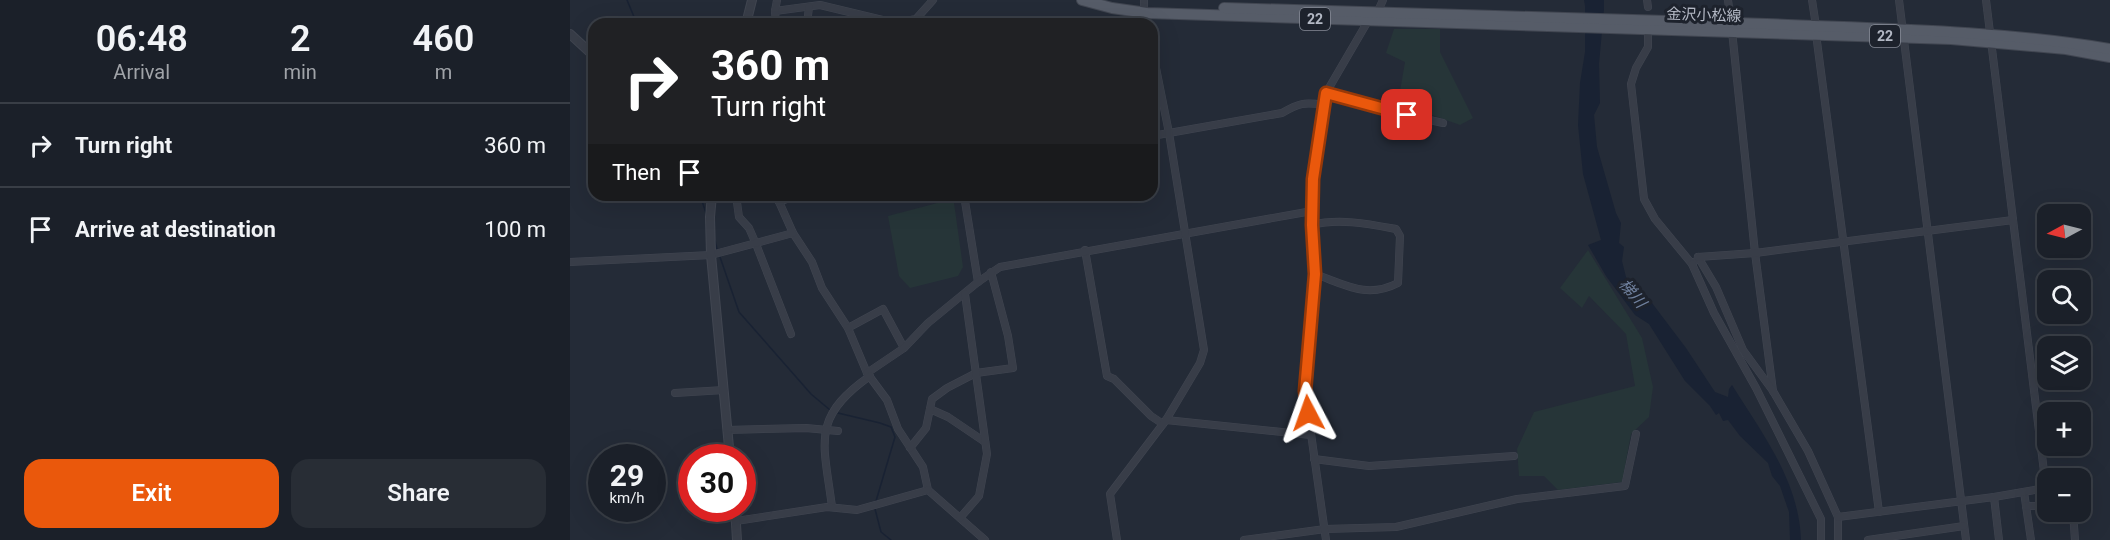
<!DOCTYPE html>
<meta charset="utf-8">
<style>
:root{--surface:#1b2029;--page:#282d35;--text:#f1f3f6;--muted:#a0a3a8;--line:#393e46;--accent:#ea580c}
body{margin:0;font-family:Roboto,"Noto Sans JP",sans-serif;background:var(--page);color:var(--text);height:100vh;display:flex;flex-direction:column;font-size:22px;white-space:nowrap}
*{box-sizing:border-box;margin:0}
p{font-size:20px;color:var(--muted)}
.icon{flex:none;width:33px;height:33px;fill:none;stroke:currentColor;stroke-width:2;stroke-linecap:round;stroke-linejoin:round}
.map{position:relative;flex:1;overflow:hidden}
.side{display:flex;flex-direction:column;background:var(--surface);width:570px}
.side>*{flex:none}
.guide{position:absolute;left:18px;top:18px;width:570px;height:183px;border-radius:18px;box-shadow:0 6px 24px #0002,0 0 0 2px var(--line);background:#202124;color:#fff;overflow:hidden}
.needle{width:39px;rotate:263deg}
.fabs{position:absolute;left:1467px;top:204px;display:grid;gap:12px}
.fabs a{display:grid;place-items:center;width:54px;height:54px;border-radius:12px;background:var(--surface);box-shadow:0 6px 24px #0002,0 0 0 2px var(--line);font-size:30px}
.speed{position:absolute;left:18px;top:444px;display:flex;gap:12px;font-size:30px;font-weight:700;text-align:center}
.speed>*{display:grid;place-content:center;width:78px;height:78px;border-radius:50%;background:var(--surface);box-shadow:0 6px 24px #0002,0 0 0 2px var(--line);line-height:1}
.speed small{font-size:15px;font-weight:400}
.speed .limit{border:9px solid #d22;background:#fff;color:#111}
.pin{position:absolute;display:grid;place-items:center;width:51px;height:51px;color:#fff;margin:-26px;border-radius:12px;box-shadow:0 3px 9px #0006}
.me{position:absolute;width:66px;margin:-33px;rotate:356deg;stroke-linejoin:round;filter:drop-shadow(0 0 4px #0008)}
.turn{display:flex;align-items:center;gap:21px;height:126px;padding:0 24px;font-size:27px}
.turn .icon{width:78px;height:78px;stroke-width:2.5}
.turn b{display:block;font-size:42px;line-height:51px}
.then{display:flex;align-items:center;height:57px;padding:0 24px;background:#0003;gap:12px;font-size:22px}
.eta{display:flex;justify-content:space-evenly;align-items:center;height:102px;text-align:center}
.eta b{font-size:36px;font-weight:600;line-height:42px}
.cta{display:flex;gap:12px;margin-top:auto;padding:12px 24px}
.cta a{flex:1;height:69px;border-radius:18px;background:var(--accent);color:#fff;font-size:24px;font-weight:600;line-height:69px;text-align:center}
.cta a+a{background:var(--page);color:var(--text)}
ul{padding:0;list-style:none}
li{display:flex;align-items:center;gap:18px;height:84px;padding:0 24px;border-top:2px solid var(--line)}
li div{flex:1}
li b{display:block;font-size:22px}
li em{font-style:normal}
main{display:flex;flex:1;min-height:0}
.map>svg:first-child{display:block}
.green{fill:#263538}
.water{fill:#192233}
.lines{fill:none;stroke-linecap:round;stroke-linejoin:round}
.stream{stroke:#192233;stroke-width:1.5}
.minor-casing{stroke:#414651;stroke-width:8}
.tertiary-casing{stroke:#414651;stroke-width:10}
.primary-casing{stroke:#414651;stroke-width:12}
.minor{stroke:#383d48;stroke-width:7}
.tertiary{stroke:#383d48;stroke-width:8}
.primary{stroke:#565c68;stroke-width:10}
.route-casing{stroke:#983908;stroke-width:15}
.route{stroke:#ea580c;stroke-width:10}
.labels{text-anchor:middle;stroke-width:6;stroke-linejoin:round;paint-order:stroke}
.shield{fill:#1d222c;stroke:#868b96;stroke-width:1.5}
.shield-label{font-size:14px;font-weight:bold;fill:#b3b8c4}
.street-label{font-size:15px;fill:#b3b8c4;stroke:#1d222c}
.water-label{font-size:16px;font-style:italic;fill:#70819e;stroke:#1d222c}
</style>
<main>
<section class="side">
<div class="eta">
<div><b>06:48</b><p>Arrival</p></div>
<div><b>2</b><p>min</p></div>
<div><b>460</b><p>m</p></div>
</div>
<ul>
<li><svg class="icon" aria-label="right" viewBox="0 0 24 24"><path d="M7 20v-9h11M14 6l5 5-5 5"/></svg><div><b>Turn right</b></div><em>360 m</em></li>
<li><svg class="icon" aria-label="arrive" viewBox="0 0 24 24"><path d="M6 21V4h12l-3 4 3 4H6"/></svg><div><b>Arrive at destination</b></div><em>100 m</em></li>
</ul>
<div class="cta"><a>Exit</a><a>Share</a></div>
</section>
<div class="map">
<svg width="1540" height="540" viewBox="0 0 1540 540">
<rect width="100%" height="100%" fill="#242b37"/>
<!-- green -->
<g class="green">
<path d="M 824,29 L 870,29 L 870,52 L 903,118 L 890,125 L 848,110 L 830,91 L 835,62 L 816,53 Z"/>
<path d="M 379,200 L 384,203 L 393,267 L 388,276 L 340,288 L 329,276 L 318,216 Z"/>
<path d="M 1018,250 L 1072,338 L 1083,387 L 1079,417 L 1061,434 L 1052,482 L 988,490 L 974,476 L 949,476 L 947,449 L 964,412 L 1065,386 L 1056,334 L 1019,296 L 1012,308 L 990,288 Z"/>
</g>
<!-- water -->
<path class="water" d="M 1014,0 L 1034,0 L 1034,9 L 1029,64 L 1030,103 L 1024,115 L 1027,147 L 1046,213 L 1051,223 L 1049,243 L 1054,247 L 1052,261 L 1056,277 L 1082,303 L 1116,348 L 1145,392 L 1158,397 L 1159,389 L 1162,385 C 1192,433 1229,481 1231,540 L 1220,540 L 1219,512 L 1210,486 L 1202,476 L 1198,463 L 1170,436 L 1158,420 L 1153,421 L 1149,413 L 1146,415 L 1140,406 L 1115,381 L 1079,324 L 1065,315 L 1036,276 L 1018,245 L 1031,240 L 1013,174 L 1008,125 L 1010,83 L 1015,52 L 1015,6 Z"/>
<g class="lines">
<!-- stream -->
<g class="stream">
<path d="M 57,0 L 67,24"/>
<path d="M 130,195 L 136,213"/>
<path d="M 145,241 L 147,249"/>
<path d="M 150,257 L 169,312 L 241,394 L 260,410"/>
<path d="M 268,413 L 310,423 L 321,427 L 325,437 L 306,501"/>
<path d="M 305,509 L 311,532 L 321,540"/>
</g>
<!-- minor casing -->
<g class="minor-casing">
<g id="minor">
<path d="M 574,0 L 574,6"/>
<path d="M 1077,0 L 1078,7"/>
<path d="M 1158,0 L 1161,23"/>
<path d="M 1242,0 L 1246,26"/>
<path d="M 1329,0 L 1396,540"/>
<path d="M 205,11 L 250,5 L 325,23 L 346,19 L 363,0"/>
<path d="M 807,13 L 813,0"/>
<path d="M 206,24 L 205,11 L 207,0"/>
<path d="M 237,24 L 239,7"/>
<path d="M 1162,31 L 1185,253 L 1203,391"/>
<path d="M 1246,34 L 1309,512"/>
<path d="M 1078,36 L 1078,47 L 1066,68 L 1061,84 L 1074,199 L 1085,219 L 1122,264 L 1124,262"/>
<path d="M 756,93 L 820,111 L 873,123"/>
<path d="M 582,136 L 712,113 C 729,103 734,102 754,105"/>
<path d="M 166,195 L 169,217 L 179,228 L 186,244 L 221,334"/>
<path d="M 206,195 L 223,233 L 242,262 L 252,288 L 278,328 L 297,373 L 317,400 L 328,429 L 353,467 L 358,490 L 415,540"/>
<path d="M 394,195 L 408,282"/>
<path d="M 209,202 L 227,195"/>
<path d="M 742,225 C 769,218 799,224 826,229 L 830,236 L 828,283 C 797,299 776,285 745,274"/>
<path d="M 515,250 L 537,376 L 544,379 L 581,416 L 593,424"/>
<path d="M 1128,257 L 1146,287 L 1173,350 L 1203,391 L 1238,451 L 1268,517 L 1268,540"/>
<path d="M 1128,257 L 1185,253 L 1443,220"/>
<path d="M 0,262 L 141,255 L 223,233"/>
<path d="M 1122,264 L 1144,313 L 1186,388 L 1251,519 L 1251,540"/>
<path d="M 278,328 L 313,309 L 334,348"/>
<path d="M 297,373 L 334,348 L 358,323 L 408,282 L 430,267 L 742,211"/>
<path d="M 105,393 L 154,390"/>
<path d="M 360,409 L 378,417 L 415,442"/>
<path d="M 596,420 L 741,435"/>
<path d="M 157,430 L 236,428 L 268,431"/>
<path d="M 340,448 L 356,428 L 362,399 L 377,388 L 406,373 L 443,368 L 438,336 L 421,272"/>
<path d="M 744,459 L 799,466 L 944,456"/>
<path d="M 1454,492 L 1461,540"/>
<path d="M 1424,497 L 1429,540"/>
<path d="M 1456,506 L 1478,506"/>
<path d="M 262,507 C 254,443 240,418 300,376"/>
<path d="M 1503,512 L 1505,540"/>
<path d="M 1268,517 L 1424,497 L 1476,488 L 1416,0"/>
<path d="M 390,518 L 409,496 L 417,454 L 395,294"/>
<path d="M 166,521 L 257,507 L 287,510 L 358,490"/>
<path d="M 547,540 L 540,494 L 596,420 L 630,363 L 634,350 L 599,133 L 582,48"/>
<path d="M 674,540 L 755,529 L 826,527 L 947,499 L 1055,486 L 1066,434"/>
<path d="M 756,540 L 735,391 L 745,274 L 742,225 L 743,179 L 751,117 L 756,93 L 798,21"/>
<path d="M 1298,540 L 1394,526"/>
</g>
</g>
<!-- tertiary casing -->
<g class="tertiary-casing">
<g id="tertiary">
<path d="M 176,24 L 182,0"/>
<path d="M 0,34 L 24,56"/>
<path d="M 142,195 L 140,217 L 141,255 L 160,458"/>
<path d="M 165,508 L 167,540"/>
</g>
</g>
<!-- primary casing -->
<g class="primary-casing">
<g id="primary">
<path d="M 512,0 L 542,8 L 577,13 L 1381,39 L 1496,49 L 1540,57"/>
<path d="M 654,8 C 835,14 1016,18 1197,24 C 1313,29 1425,30 1540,49"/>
</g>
</g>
<!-- minor -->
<use href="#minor" class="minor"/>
<!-- tertiary -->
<use href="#tertiary" class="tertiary"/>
<!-- primary -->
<use href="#primary" class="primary"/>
</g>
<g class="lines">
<!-- route casing -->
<g class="route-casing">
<path id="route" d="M 738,413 L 735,391 L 745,274 L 742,225 L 743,179 L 756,93 L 837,115"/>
</g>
<!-- route -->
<use href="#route" class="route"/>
</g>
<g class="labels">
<!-- shield labels -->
<g class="shield">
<rect x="730" y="8" width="30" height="22" rx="4.5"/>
<rect x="1300" y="25" width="30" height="22" rx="4.5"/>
</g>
<g class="shield-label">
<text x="745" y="24">22</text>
<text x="1315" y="41">22</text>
</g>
<!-- street labels -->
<g class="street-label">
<text transform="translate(1134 15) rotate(2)" y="5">金沢小松線</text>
</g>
<!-- water labels -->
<g class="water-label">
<text transform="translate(1063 293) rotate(50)" y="6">梯川</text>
</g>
</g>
</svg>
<div class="fabs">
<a><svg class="needle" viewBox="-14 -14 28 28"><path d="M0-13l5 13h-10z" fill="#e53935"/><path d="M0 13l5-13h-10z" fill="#a0a3a8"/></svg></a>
<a><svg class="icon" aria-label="search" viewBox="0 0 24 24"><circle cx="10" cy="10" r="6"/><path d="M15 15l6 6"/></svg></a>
<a><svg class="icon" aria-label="layers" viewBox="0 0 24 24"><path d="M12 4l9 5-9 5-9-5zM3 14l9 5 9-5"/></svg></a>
<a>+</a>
<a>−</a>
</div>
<div class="speed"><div>29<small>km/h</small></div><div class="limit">30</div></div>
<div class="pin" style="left:837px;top:115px;background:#d93025"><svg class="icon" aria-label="arrive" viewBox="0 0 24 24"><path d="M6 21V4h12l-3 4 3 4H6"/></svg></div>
<svg class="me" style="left:738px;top:413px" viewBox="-20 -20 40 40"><path d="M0-17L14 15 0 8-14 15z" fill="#ea580c" stroke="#fff" stroke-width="4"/></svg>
<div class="guide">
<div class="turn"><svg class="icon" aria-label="right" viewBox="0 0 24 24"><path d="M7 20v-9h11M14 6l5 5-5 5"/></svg><div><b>360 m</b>Turn right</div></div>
<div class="then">Then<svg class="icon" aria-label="arrive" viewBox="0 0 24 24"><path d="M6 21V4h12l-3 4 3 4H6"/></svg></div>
</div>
</div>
</main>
